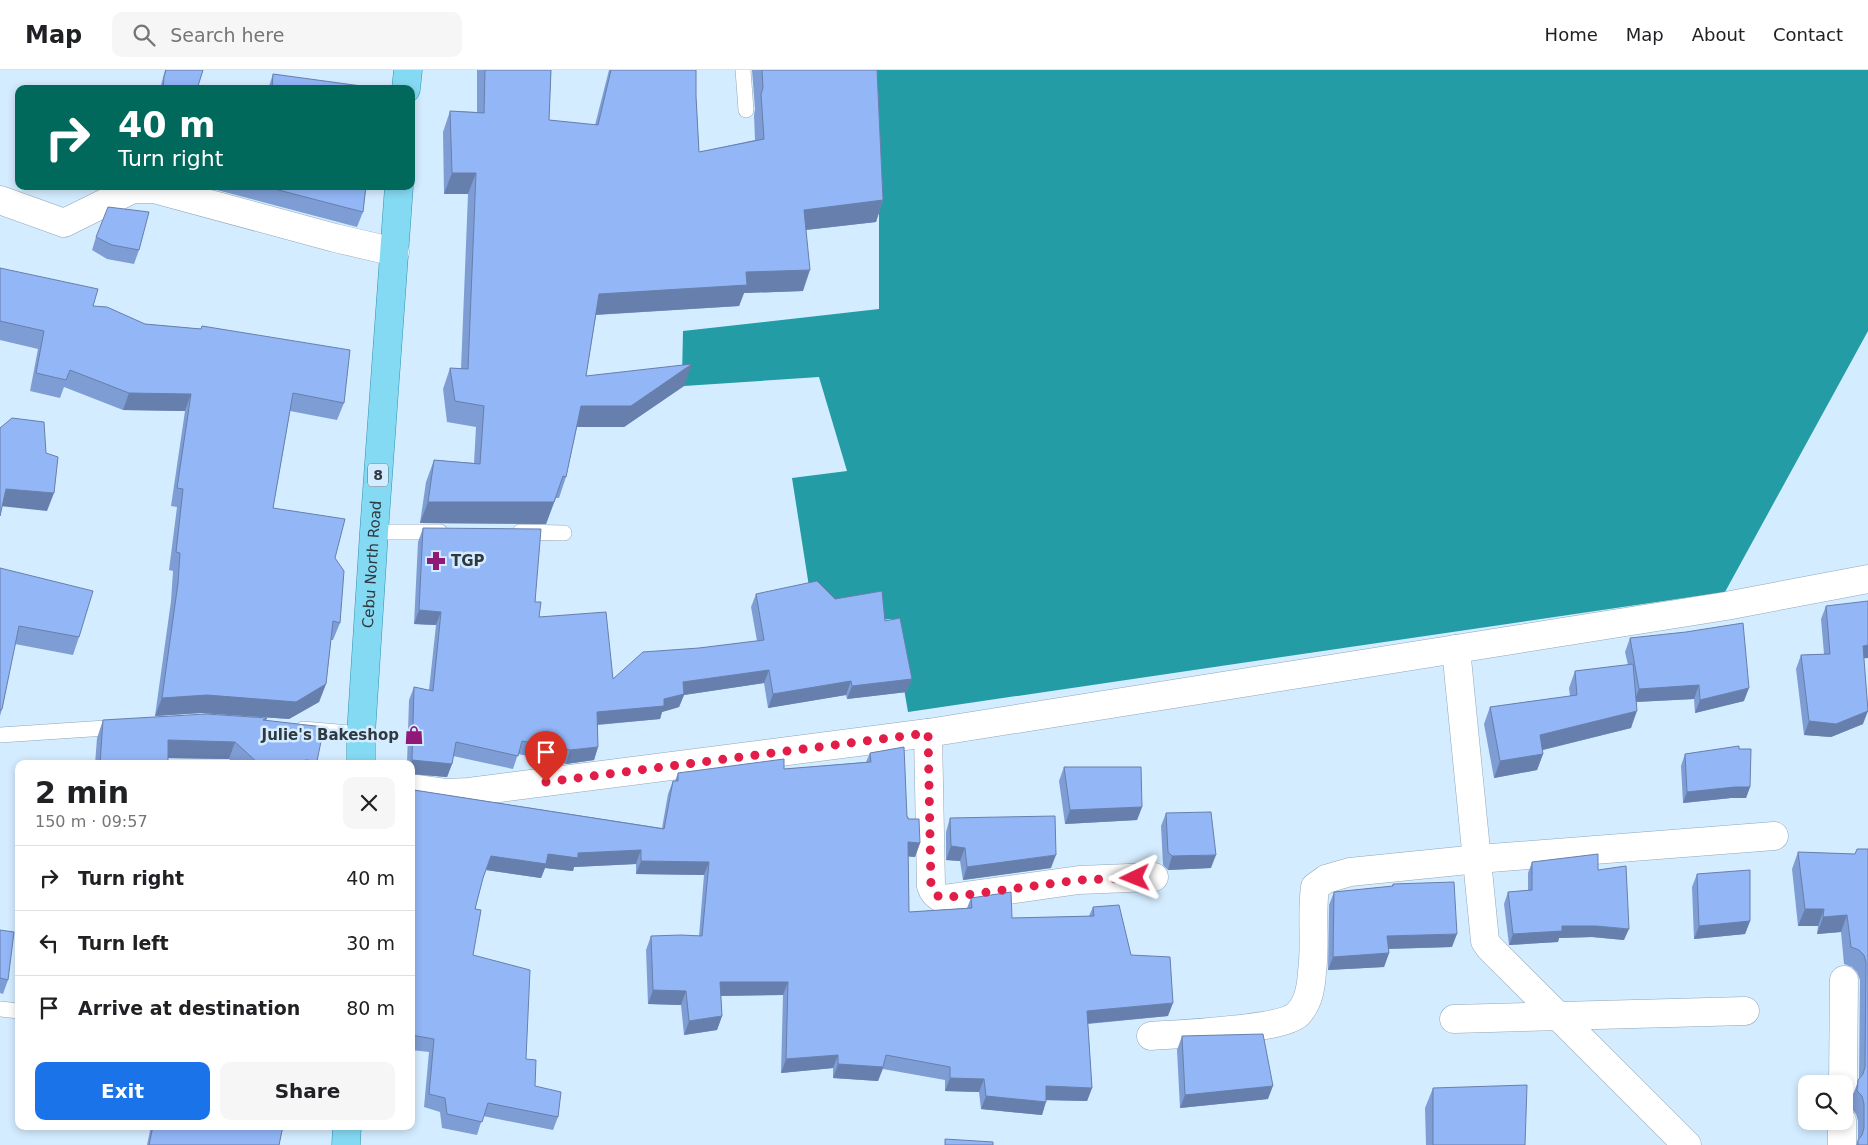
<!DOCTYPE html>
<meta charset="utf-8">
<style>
:root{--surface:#fff;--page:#f6f6f6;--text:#202124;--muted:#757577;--line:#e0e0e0;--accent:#1a73e8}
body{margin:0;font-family:"DejaVu Sans",sans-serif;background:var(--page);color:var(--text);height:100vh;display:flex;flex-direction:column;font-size:19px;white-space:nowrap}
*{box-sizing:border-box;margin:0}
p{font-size:16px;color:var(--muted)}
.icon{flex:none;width:28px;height:28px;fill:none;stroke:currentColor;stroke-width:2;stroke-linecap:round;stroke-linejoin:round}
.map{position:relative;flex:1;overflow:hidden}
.drawer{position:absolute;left:15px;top:690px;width:400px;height:370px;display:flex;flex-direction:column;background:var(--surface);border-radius:10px;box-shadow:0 2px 8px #0003}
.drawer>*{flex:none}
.top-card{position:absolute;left:15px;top:15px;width:400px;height:105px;border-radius:10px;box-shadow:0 2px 8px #0003;background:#00695c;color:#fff;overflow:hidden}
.buttons{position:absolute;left:1798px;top:1005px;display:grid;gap:10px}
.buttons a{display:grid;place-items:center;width:55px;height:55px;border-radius:10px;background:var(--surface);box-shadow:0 2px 8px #0003;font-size:25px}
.pin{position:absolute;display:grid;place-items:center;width:42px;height:42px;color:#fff;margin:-51px -21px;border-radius:50% 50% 50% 0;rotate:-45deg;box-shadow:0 0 5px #0007}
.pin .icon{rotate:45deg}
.me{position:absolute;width:55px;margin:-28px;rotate:268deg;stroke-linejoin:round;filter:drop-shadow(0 0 4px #0008)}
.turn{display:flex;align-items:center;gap:18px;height:105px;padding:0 20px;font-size:22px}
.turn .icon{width:65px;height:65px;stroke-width:2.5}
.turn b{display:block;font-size:35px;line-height:42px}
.round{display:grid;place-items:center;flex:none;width:52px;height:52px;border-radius:10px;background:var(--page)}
.head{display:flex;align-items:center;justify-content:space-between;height:85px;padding:0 20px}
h1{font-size:30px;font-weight:800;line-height:38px}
.action{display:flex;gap:10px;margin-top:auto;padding:10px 20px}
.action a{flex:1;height:58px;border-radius:10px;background:var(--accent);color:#fff;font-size:20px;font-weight:800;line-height:58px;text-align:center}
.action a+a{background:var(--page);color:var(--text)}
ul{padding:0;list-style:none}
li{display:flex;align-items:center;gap:15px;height:65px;padding:0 20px;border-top:1px solid var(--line)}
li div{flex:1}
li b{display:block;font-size:19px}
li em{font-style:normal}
header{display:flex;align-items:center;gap:30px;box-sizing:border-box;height:70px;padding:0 25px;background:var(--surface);border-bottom:1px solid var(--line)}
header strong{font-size:24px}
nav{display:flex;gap:28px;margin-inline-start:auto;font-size:18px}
.search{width:350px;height:45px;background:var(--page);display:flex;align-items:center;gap:12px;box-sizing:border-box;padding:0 18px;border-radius:10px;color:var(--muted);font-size:19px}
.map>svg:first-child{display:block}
.water{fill:#249ca6}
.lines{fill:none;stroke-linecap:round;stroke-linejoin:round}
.service-casing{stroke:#90a6b8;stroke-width:16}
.minor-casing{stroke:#90a6b8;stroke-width:29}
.primary-casing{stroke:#3291af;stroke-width:29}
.service{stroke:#fff;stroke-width:15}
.minor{stroke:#fff;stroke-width:28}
.primary{stroke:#85daf3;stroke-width:28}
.wall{fill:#7e9dd4}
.shaded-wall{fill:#677fac}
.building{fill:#93b6f6;stroke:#677fac}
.route{stroke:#e11d48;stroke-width:9;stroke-dasharray:0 16.2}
.labels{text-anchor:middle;stroke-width:5;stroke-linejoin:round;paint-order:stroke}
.shield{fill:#d4ecff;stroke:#616f79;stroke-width:1}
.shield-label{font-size:14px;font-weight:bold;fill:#303940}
.poi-label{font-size:15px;font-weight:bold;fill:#303940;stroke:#d4ecff;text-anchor:start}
.street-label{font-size:15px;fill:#303940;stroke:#d4ecff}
</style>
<header>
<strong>Map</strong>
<div class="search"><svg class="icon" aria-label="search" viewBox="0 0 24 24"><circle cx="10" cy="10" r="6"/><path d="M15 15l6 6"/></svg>Search here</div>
<nav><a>Home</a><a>Map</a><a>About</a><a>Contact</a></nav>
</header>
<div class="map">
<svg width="1868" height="1075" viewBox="0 0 1868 1075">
<rect width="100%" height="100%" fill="#d4ecff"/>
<!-- water -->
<path class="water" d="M 872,0 L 1868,0 L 1868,261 L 1725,522 L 908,642 L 892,549 L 815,555 L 792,408 L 847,401 L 819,307 L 684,316 L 682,307 L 683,261 L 879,239 L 879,146 Z"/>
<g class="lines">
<!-- service casing -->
<g class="service-casing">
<g id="service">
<path d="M 743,0 L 746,40"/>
<path d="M 374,462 L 440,462"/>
<path d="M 520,462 L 564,463"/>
<path d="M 303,659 L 361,664"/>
<path d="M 0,665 L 121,657"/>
<path d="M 0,939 L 19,941"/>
</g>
</g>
<!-- minor casing -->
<g class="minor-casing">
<g id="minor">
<path d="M 0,130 L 64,153 L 133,119 L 154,119 L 335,168 L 395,182"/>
<path d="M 1456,579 L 1485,871 L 1489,877 L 1687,1075"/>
<path d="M 928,663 L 931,816 C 933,823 936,826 943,829 L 1079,810 L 1154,807"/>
<path d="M 411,718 L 447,723 L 469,722 L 928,663 L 1726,536 L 1868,509"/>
<path d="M 1454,949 L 1745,941"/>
<path d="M 1151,966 C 1178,964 1282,960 1298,944 C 1309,932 1311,917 1312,902 C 1316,874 1311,845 1315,817 L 1326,809 L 1350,802 L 1478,789 L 1774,766"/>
<path d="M 1843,1014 L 1844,910"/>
<path d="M 1842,1075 L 1842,1051"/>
</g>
</g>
<!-- primary casing -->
<g class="primary-casing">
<g id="primary">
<path d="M 406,19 L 408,0"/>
<path id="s1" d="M 361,694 L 361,664 L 374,462 L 399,116"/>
<path d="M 346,1075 L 347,1056"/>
</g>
</g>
<!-- service -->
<use href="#service" class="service"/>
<!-- minor -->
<use href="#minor" class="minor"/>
<!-- primary -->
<use href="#primary" class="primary"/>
</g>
<!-- wall -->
<g class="wall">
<path d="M 165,0 L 203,0 L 197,19 L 160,19 Z"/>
<path d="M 477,0 L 551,0 L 549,50 L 595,55 L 609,0 L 696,0 L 696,26 L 699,82 L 755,70 L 754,45 L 755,39 L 752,0 L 877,0 L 883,130 L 876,152 L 806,160 L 803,221 L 744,223 L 739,236 L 596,245 L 586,306 L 684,316 L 624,357 L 577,357 L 566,407 L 559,428 L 556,428 L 546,454 L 420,453 L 426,412 L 434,390 L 474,393 L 476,357 L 447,352 L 443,319 L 450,298 L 461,299 L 468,124 L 444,124 L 443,62 L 450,41 L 477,42 Z"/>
<path d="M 273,4 L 376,19 L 268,19 Z"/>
<path d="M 202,116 L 366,116 L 363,142 L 357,157 Z"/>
<path d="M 96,167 L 139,180 L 134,194 L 107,189 L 92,180 Z"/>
<path d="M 0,198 L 93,236 L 145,254 L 201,259 L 202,256 L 344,333 L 337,350 L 290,341 L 273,438 L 335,488 L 340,553 L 333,570 L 331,570 L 326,614 L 319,632 L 289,649 L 201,643 L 155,646 L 171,531 L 173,501 L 169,500 L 177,437 L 171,436 L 185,341 L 123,340 L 64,317 L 60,328 L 30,321 L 38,279 L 0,270 Z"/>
<path d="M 423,458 L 535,532 L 539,547 L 613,609 L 699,578 L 757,571 L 751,537 L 756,524 L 835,529 L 885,551 L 907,622 L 847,629 L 846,625 L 768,638 L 764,613 L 684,625 L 679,637 L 662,642 L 660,649 L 598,655 L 598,677 L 594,690 L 566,694 L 518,684 L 513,699 L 453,686 L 452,694 L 447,707 L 411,704 L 411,694 L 407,694 L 409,630 L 414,617 L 429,620 L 436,555 L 414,554 L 418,472 Z"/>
<path d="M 0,498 L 79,567 L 73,585 L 15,574 L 2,639 L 0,646 Z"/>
<path d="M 1826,536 L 1864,588 L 1863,654 L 1831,667 L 1804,665 L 1796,599 L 1801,585 L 1824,584 L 1821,549 Z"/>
<path d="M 1630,568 L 1744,631 L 1695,643 L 1694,629 L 1636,632 L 1631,658 L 1543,680 L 1543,684 L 1537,700 L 1494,708 L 1484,654 L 1490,637 L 1570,626 L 1569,618 L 1575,601 L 1628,595 L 1625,582 Z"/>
<path d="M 267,648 L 266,651 L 316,694 L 234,694 L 229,689 L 168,688 L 168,694 L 95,694 L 97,668 L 103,650 Z"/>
<path d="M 1739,679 L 1750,717 L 1746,728 L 1731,728 L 1683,733 L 1681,696 L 1685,684 Z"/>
<path d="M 870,683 L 908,749 L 920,773 L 915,787 L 908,786 L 909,842 L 967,838 L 971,828 L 1012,848 L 1089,846 L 1093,837 L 1131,885 L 1168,946 L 1088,954 L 1092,1018 L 1087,1031 L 1046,1030 L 1042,1045 L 981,1039 L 979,1022 L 945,1021 L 945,1010 L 883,999 L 878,1011 L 833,1008 L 833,998 L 781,1003 L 783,925 L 721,926 L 722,946 L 717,960 L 684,965 L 681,935 L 648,934 L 646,880 L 651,866 L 699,866 L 704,805 L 636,804 L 636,794 L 574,797 L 573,801 L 545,798 L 541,808 L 486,800 L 482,811 L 475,839 L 473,885 L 526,989 L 535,1016 L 558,1047 L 553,1060 L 483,1046 L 477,1065 L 442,1058 L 440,1042 L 424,1037 L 429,982 L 411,980 L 411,718 L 414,720 L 662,758 L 668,724 L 673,711 L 675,711 L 678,703 L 784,699 L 866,692 Z"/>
<path d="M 1064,697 L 1142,737 L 1137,750 L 1065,754 L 1059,711 Z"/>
<path d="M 1166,743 L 1211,798 L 1168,800 L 1163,795 L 1161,756 Z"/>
<path d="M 950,748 L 1051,798 L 963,810 L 960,791 L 946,790 L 946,762 Z"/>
<path d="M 1868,779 L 1868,1075 L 1856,1075 L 1858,1070 L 1858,1051 L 1856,1044 L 1851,1038 L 1852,1027 L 1859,1009 L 1860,910 L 1857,902 L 1852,897 L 1844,894 L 1841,862 L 1817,864 L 1818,856 L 1798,856 L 1792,799 L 1798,782 L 1855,784 Z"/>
<path d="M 1532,792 L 1598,800 L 1624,870 L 1592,867 L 1559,868 L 1558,872 L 1509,875 L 1504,834 L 1508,822 L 1528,820 L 1528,803 Z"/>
<path d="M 1697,804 L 1750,851 L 1745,864 L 1694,869 L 1692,817 Z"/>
<path d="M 1393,814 L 1452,877 L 1388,879 L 1389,883 L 1384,897 L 1328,900 L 1329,835 L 1334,822 L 1392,816 Z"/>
<path d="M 0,860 L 8,910 L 3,924 L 0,923 Z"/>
<path d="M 1182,966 L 1268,1029 L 1180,1038 L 1177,980 Z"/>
<path d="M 1433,1018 L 1525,1075 L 1426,1075 L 1425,1038 Z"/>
<path d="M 151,1056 L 283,1056 L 279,1075 L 147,1075 Z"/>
</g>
<!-- shaded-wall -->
<g class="shaded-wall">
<path d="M 452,103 L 476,103 L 468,124 L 444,124 Z"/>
<path d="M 883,130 L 876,152 L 796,161 L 804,140 Z"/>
<path d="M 810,200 L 803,221 L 744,223 L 739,236 L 591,245 L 599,224 L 746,202 Z"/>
<path d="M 692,294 L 684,316 L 624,357 L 574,357 L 581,336 Z"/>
<path d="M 129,323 L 191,324 L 185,341 L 123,340 Z"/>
<path d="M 6,419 L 54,423 L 47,441 L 0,436 Z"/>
<path d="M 428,432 L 554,432 L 546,454 L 420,453 Z"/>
<path d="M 419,540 L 441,542 L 436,555 L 414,554 Z"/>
<path d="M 1868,575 L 1868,588 L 1858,589 L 1863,576 Z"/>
<path d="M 769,600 L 764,613 L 684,625 L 679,637 L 662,642 L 660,649 L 592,655 L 597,642 L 664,629 L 683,612 Z"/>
<path d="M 912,609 L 907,622 L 847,629 L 852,616 Z"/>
<path d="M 851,611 L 846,625 L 768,638 L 773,624 Z"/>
<path d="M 326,614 L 319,632 L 289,649 L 201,643 L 155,646 L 162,628 Z"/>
<path d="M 1699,615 L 1694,629 L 1634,632 L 1639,619 Z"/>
<path d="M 1749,618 L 1744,631 L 1695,643 L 1700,630 Z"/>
<path d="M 1637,641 L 1631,658 L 1534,682 L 1540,665 Z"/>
<path d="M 1868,641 L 1863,654 L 1831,667 L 1804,665 L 1809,651 Z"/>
<path d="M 168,670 L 235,672 L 229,689 L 161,688 Z"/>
<path d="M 598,677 L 594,690 L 566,694 L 570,680 Z"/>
<path d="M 1543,684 L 1537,700 L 1494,708 L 1500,691 Z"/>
<path d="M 305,690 L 317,691 L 316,694 L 304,694 Z"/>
<path d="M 412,690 L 452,694 L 447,707 L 411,704 L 411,694 Z"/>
<path d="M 1735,717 L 1750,717 L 1746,728 L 1731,728 L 1683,733 L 1687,722 Z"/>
<path d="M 1142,737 L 1137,750 L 1065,754 L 1070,740 Z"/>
<path d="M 908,772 L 920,773 L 915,787 L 903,786 Z"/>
<path d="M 951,776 L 965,778 L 960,791 L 946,790 Z"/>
<path d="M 641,780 L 636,794 L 574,797 L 573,801 L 545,798 L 541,808 L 486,800 L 478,822 L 491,786 Z"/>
<path d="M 1056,785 L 1051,798 L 963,810 L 967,797 Z"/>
<path d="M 1216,785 L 1211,798 L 1168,800 L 1172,786 Z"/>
<path d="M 641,791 L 709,792 L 704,805 L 636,804 Z"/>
<path d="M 1805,839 L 1824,839 L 1818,856 L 1798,856 Z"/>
<path d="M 1847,845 L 1841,862 L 1817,864 L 1823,847 Z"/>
<path d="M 1750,851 L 1745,864 L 1694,869 L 1699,856 Z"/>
<path d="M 1562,856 L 1596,856 L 1629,859 L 1624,870 L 1592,867 L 1559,868 L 1558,872 L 1509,875 L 1513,864 Z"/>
<path d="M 1457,864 L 1452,877 L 1382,879 L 1387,866 Z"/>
<path d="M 1389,883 L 1384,897 L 1328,900 L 1333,887 Z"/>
<path d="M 720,912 L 788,912 L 783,925 L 715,926 Z"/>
<path d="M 653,920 L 686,921 L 681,935 L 648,934 Z"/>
<path d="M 1173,933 L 1168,946 L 1082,954 L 1087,941 Z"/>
<path d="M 722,946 L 717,960 L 684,965 L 689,951 Z"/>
<path d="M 838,985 L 833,998 L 781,1003 L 786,989 Z"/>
<path d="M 838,994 L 883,997 L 878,1011 L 833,1008 Z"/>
<path d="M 950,1008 L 984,1009 L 979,1022 L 945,1021 Z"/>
<path d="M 1046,1016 L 1092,1018 L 1087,1031 L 1041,1030 Z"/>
<path d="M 1273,1016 L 1268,1029 L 1180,1038 L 1185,1025 Z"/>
<path d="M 986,1026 L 1046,1032 L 1042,1045 L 981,1039 Z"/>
</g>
<!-- building -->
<g class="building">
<path d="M 166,0 L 203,0 L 197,19 L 163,19 L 164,7 Z"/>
<path d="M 485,0 L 551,0 L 549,50 L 598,55 L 611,0 L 696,0 L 696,26 L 699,82 L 764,69 L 761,24 L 763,18 L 762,0 L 877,0 L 883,130 L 804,140 L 810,200 L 746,202 L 747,215 L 599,224 L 586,306 L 692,294 L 631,336 L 581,336 L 566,407 L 563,406 L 554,432 L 428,432 L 434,390 L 480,394 L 484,336 L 455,331 L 450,298 L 468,299 L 476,103 L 452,103 L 450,41 L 484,43 Z"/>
<path d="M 273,4 L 376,18 L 376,19 L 272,19 Z"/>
<path d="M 263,116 L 366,116 L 363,142 Z"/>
<path d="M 108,137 L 149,142 L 139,180 L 112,175 L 96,167 Z"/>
<path d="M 0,198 L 98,219 L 93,236 L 107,237 L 145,254 L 201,259 L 202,256 L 350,280 L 344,333 L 293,323 L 273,438 L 345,449 L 335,488 L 344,501 L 340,553 L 333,551 L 326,614 L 296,632 L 207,625 L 162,628 L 178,513 L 180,483 L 176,482 L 183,419 L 177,418 L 191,324 L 129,323 L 70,300 L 66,310 L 36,303 L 44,261 L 0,251 Z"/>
<path d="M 12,348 L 44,352 L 46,383 L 58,387 L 54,423 L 6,419 L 0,446 L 0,358 Z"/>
<path d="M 423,458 L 541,459 L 535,532 L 541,532 L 539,547 L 606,542 L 613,609 L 643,582 L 699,578 L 764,570 L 756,524 L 817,511 L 835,529 L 882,521 L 885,551 L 900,548 L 912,609 L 852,616 L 851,611 L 773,624 L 769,600 L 683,612 L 684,624 L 664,629 L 664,636 L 597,642 L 598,677 L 570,680 L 522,671 L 518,686 L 456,672 L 452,694 L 412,690 L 414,617 L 433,621 L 441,542 L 419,540 Z"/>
<path d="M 0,498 L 93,521 L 79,567 L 19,556 L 2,639 L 0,641 Z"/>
<path d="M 1868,531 L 1868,575 L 1863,576 L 1868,641 L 1836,654 L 1809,651 L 1801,585 L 1830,584 L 1826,536 Z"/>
<path d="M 1743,553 L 1749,618 L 1700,630 L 1699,615 L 1639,619 L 1630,568 L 1686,562 Z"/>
<path d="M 1633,594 L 1637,641 L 1540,665 L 1543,684 L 1500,691 L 1490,637 L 1577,625 L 1575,601 Z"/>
<path d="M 206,644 L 267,648 L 263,650 L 324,657 L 317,691 L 305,690 L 305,694 L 259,694 L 235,672 L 168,670 L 168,694 L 100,694 L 103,650 Z"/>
<path d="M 1739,676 L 1739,679 L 1751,679 L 1750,717 L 1735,717 L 1687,722 L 1685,684 Z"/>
<path d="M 904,677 L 907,747 L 908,747 L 908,749 L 919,749 L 920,773 L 908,772 L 909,842 L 972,838 L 971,828 L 1011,822 L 1012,848 L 1094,846 L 1093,837 L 1119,835 L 1131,885 L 1170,887 L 1173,933 L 1087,941 L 1092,1018 L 1046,1016 L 1046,1032 L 986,1026 L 984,1009 L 950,1008 L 950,997 L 886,985 L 883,997 L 838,994 L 838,985 L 786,989 L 788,912 L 720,912 L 722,946 L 689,951 L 686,921 L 653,920 L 651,866 L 681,865 L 702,866 L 709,792 L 641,791 L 641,780 L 578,783 L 578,788 L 548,784 L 546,794 L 491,786 L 483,808 L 475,839 L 481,840 L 473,885 L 530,900 L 526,989 L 536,990 L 535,1016 L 561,1022 L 558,1047 L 488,1033 L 482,1052 L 447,1044 L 445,1028 L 429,1024 L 434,969 L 411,965 L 411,718 L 414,720 L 664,759 L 673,711 L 678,711 L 678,703 L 784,689 L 784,699 L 871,692 L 870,683 Z"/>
<path d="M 1064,697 L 1141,697 L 1142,737 L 1070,740 Z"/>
<path d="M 1211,742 L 1216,785 L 1172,786 L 1168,782 L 1166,743 Z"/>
<path d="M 1055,746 L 1056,785 L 967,797 L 965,778 L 951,776 L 950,748 Z"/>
<path d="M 1857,779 L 1868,779 L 1868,1075 L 1858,1075 L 1858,1070 L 1862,1065 L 1864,1058 L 1864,1034 L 1862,1026 L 1857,1021 L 1858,1010 L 1863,1004 L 1865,997 L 1866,892 L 1864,885 L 1859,880 L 1851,877 L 1847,845 L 1823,847 L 1824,839 L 1805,839 L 1798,782 L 1855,784 Z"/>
<path d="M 1598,784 L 1598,800 L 1626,796 L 1629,859 L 1596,856 L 1562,856 L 1562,861 L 1513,864 L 1508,822 L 1532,820 L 1532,792 Z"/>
<path d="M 1750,800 L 1750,851 L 1699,856 L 1697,804 Z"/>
<path d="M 1454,812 L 1457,864 L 1387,866 L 1389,883 L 1333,887 L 1334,822 L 1393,816 L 1393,814 Z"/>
<path d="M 0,860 L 14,862 L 8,910 L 0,908 Z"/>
<path d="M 1263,964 L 1273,1016 L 1185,1025 L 1182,966 Z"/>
<path d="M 1527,1015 L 1525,1075 L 1433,1075 L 1433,1018 Z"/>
<path d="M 153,1056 L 283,1056 L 279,1075 L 149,1075 Z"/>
<path d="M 945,1069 L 993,1072 L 993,1075 L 945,1075 Z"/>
</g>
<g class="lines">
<!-- route -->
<path class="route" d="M 546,712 L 928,663 L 931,816 C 933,823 936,826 943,828 L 1079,810 L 1135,808"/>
</g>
<!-- icons -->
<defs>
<g id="pharmacy-bare" transform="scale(1.5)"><path d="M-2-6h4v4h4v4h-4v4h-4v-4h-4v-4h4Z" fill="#911877" stroke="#d4ecff" stroke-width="2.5" paint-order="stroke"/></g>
<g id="shop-bare" transform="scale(1.5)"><path d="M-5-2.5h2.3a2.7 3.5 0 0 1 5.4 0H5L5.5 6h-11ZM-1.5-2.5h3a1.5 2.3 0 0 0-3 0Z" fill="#911877" stroke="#d4ecff" stroke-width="2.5" paint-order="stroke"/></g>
</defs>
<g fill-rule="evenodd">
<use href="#pharmacy-bare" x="436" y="491"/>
<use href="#shop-bare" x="414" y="665"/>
</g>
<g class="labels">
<!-- shield labels -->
<rect class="shield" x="368" y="393.5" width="20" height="23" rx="4"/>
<g class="shield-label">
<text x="378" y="410">8</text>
</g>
<!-- poi labels -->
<g class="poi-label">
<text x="451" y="496">TGP</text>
<text x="399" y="670" text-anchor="end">Julie's Bakeshop</text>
</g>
<!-- street labels -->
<g class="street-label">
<text dy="5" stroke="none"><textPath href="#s1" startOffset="200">Cebu North Road</textPath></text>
</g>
</g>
</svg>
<div class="buttons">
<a><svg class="icon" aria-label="search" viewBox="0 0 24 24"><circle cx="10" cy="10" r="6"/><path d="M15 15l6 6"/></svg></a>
</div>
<div class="pin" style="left:546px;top:712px;background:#d93025"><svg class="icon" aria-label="arrive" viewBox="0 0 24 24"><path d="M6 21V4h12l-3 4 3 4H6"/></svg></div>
<svg class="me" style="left:1135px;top:808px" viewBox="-20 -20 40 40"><path d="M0-17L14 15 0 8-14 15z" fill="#e11d48" stroke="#fff" stroke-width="4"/></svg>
<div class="top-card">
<div class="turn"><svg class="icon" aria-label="right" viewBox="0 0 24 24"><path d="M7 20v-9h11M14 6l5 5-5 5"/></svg><div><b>40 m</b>Turn right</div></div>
</div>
<section class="drawer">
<div class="head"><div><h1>2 min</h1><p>150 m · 09:57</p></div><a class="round"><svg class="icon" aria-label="close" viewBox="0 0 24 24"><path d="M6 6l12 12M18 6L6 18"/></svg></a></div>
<ul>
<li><svg class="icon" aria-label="right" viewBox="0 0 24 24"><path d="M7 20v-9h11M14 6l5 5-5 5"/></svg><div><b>Turn right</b></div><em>40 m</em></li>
<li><svg class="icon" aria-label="left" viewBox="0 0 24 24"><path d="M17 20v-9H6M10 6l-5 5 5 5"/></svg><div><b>Turn left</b></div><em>30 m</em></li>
<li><svg class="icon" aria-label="arrive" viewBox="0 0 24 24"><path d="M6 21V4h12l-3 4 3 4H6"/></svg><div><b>Arrive at destination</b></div><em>80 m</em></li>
</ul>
<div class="action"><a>Exit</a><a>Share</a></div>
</section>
</div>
